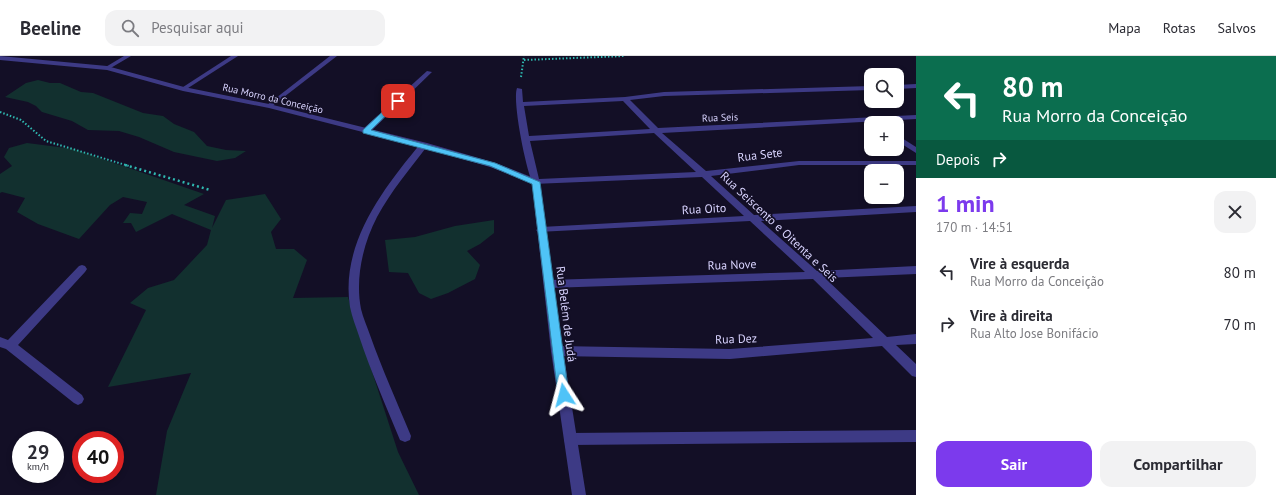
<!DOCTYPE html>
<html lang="pt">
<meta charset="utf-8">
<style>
:root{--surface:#fff;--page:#f2f2f3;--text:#2b2b33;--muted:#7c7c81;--line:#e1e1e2;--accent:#7c3aed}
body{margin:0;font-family:"PT Sans",sans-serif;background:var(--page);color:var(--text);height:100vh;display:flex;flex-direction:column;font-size:15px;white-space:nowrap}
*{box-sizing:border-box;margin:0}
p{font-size:13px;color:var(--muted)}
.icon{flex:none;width:22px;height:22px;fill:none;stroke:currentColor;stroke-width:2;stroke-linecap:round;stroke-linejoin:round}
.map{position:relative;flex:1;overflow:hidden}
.sheet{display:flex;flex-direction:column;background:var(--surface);width:360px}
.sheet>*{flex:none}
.banner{background:#0b6e4f;color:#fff;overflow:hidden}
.tools{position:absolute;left:864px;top:12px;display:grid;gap:8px}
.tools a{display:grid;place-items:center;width:40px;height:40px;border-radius:8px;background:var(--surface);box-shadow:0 2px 6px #0003;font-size:20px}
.speed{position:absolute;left:12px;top:375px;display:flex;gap:8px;font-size:20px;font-weight:700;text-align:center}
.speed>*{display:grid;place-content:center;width:52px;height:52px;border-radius:50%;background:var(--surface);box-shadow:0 2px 6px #0003;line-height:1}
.speed small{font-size:10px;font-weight:400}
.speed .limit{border:6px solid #d22;background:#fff;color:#111}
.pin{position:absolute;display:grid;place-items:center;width:34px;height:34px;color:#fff;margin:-17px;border-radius:8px;box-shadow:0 2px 6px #0006}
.me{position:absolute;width:44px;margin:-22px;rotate:351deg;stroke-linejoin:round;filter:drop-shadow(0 0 3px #0008)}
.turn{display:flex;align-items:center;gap:14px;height:84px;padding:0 20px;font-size:18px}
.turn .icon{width:52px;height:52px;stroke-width:2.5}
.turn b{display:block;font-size:28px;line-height:34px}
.then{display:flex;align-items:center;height:38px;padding:0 20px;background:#0003;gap:8px;font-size:15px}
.round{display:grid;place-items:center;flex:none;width:42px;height:42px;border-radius:12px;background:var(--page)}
.overview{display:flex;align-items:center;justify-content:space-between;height:68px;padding:0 20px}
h1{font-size:24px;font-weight:700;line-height:30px;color:var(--accent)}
.primary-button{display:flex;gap:8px;margin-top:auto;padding:8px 20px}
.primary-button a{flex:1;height:46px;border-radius:12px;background:var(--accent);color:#fff;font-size:16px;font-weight:700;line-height:46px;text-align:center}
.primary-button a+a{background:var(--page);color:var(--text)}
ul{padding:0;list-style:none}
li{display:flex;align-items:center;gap:12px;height:52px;padding:0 20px}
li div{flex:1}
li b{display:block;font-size:15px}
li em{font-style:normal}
header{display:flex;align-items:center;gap:24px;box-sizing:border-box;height:56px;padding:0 20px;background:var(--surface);border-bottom:1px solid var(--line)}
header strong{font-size:19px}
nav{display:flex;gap:22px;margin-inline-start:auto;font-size:14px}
.search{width:280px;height:36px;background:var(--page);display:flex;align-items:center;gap:10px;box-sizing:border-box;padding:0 14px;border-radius:12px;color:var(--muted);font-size:15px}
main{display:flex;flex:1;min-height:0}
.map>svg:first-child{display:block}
.green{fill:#12302f}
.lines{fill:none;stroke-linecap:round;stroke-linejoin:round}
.path-far1{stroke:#2fb8b0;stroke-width:2;stroke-dasharray:1.5 2;stroke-linecap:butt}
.path{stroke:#2fb8b0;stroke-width:2.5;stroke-dasharray:2 3;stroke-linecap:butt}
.minor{fill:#3d3a85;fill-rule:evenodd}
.tertiary{fill:#3d3a85;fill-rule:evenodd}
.route{fill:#4fc3f7;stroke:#337fa1}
.labels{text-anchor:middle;stroke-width:3.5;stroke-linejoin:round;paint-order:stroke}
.far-street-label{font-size:10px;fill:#d9d4ff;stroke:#130f26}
.street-label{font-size:12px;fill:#d9d4ff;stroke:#130f26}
</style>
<header>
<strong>Beeline</strong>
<div class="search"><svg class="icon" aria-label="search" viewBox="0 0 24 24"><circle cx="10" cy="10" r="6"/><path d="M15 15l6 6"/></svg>Pesquisar aqui</div>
<nav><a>Mapa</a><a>Rotas</a><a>Salvos</a></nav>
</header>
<main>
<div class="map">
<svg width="916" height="439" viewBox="0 0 916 439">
<rect width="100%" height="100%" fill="#130f26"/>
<!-- green -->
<g class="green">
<path d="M 38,24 L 50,27 L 60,27 L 81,36 L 93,37 L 143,57 L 163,60 L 174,68 L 194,76 L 207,90 L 226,94 L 246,95 L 235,102 L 217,105 L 174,96 L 139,81 L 119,75 L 88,74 L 72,65 L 42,56 L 36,50 L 28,46 L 5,41 L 26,27 Z"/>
<path d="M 27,87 L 74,93 L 204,138 L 184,149 L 215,160 L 212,172 L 226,144 L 265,138 L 281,163 L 271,176 L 276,193 L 294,193 L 307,204 L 293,242 L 348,241 L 398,396 L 419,439 L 156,439 L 167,375 L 191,317 L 108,331 L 146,254 L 130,247 L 148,232 L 174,224 L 207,189 L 211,174 L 172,158 L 136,176 L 131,167 L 123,167 L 130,157 L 142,158 L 147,146 L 123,141 L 110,149 L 79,183 L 38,168 L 17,156 L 25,142 L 2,136 L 0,137 L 0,118 L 12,110 L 4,101 L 9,92 Z"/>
<path d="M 494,164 L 494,177 L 480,188 L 467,195 L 480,209 L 475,223 L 448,237 L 431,243 L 419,237 L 408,217 L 389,216 L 385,184 L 415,181 L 455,170 Z"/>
</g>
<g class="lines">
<!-- path-far1 -->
<g class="path-far1">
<path d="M 524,4 L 625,0"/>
<path d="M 521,21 L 524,0"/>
<path d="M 0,56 L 21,64 L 46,85 L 129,110"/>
</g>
<!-- path -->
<path class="path" d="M 125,109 L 210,134"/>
<!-- minor -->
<g class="minor">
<path d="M 124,0 L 131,0 L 109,13 L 104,12 Z"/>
<path d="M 231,0 L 238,0 L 185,34 L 180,33 Z"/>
<path d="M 330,0 L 337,0 L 271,51 L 267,51 L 267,49 Z"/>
<path d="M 427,15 L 432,16 L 369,77 L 363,77 L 363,73 Z"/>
<path d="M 916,28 L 916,32 L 897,33 L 897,29 Z"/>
<path d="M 871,30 L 871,34 L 664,40 L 630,44 L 658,72 L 916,59 L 916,63 L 662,77 L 706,115 L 799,105 L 916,105 L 916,109 L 799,109 L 711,120 L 754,159 L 916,150 L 916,156 L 761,165 L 817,215 L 916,210 L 916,218 L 825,222 L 887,281 L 916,278 L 916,288 L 896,289 L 916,308 L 916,321 L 912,320 L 882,290 L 730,303 L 557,300 L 553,298 L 551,295 L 553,292 L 557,290 L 730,293 L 873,282 L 813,223 L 549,232 L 545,231 L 544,228 L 545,225 L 549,224 L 805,216 L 750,165 L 538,176 L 536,174 L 541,171 L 744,160 L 702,121 L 533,128 C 526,114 512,45 517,32 L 522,33 L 523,46 L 625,41 L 664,36 ZM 623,45 L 650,73 L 529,80 L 524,50 ZM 654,77 L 696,116 L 539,123 L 530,85 Z"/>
<path d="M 897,79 L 916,91 L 916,97 L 897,85 Z"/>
<path d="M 421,87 L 427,87 L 428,89 C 410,113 391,135 377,161 C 363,188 355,222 361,253 C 363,262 367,270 370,279 C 382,313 397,346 411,380 L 410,384 L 405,386 L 400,384 C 386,350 371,316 359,280 C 356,271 352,261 350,251 C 340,188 383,133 421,87 Z"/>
<path d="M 82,209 L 85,210 L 87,213 L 85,216 L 18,289 L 82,339 L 84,343 L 82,347 L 78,349 L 74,347 L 6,293 L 0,291 L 0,281 L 8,284 L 79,210 Z"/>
<path d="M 916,374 L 916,386 L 570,389 L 565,387 L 564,383 L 565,379 L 570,377 Z"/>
</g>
<!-- tertiary -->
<path class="tertiary" d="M 0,0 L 107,10 L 184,31 L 269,48 L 427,87 L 496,107 L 539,124 L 563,295 L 586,439 L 572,439 L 551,295 L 532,127 L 490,111 L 421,91 L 269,52 L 183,35 L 107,14 L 0,4 Z"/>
</g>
<!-- route -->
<path class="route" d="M 395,44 L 401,45 L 371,74 L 495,107 L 540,126 L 569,339 L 568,342 L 564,344 L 560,342 L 558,339 L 532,128 L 490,110 L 363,77 L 363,74 Z"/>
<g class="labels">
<!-- far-street labels -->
<g class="far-street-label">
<text transform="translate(273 42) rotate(13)" y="4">Rua Morro da Conceição</text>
<text transform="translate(720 61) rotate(-2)" y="4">Rua Seis</text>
</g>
<!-- street labels -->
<g class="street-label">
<text transform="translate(760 99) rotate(-7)" y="4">Rua Sete</text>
<text transform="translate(704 153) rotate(-3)" y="4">Rua Oito</text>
<text transform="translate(779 171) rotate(43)" y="4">Rua Seiscento e Oitenta e Seis</text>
<text transform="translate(732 209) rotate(-2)" y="4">Rua Nove</text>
<text transform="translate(566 258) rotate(83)" y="4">Rua Belém de Judá</text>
<text transform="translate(736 283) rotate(-2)" y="4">Rua Dez</text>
</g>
</g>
</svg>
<div class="tools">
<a><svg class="icon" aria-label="search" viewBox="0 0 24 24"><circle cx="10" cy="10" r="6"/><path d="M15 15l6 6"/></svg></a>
<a>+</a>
<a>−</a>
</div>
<div class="speed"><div>29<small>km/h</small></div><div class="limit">40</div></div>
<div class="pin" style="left:398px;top:45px;background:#d93025"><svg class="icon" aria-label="arrive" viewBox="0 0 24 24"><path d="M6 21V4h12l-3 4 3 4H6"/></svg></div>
<svg class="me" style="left:564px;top:339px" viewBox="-20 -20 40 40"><path d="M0-17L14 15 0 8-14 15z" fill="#4fc3f7" stroke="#fff" stroke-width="4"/></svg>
</div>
<section class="sheet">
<div class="banner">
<div class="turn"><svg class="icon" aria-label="left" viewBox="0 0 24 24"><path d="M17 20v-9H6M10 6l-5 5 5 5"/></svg><div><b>80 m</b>Rua Morro da Conceição</div></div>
<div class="then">Depois<svg class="icon" aria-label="right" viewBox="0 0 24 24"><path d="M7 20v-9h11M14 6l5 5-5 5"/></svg></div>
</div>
<div class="overview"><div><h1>1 min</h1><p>170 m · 14:51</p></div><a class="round"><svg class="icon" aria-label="close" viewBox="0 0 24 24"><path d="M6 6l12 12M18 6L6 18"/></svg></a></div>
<ul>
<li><svg class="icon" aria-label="left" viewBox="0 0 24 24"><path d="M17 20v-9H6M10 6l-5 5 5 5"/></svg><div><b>Vire à esquerda</b><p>Rua Morro da Conceição</p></div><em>80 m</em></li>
<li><svg class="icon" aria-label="right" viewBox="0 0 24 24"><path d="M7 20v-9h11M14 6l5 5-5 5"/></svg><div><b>Vire à direita</b><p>Rua Alto Jose Bonifácio</p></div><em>70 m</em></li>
</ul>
<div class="primary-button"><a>Sair</a><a>Compartilhar</a></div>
</section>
</main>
